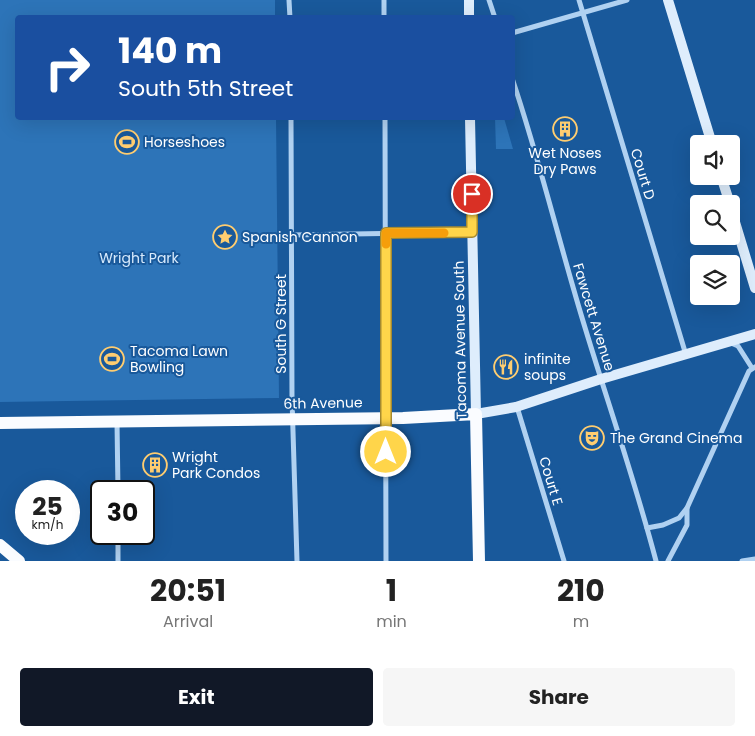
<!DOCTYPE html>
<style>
:root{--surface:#fff;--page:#f6f6f6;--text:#222;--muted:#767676;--accent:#111827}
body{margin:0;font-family:Poppins,sans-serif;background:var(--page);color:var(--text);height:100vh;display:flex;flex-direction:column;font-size:19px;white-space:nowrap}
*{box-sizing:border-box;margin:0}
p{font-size:16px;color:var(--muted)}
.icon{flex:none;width:28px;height:28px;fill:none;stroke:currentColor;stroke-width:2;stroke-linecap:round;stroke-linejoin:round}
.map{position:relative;height:561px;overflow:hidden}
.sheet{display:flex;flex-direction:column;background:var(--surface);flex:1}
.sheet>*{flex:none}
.top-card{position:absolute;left:15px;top:15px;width:500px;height:105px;border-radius:5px;box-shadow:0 5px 20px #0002;background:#1a4fa0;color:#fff;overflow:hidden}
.tools{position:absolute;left:690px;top:135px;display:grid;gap:10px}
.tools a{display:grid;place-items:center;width:50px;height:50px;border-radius:5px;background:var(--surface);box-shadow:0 5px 20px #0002;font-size:25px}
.speed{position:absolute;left:15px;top:480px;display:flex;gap:10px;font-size:25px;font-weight:700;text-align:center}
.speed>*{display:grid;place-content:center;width:65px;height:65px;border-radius:50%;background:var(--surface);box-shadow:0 5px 20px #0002;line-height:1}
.speed small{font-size:12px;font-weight:400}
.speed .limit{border:2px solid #111;border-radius:8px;background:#fff;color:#111}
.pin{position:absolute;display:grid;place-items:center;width:42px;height:42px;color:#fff;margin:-21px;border:2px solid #fff;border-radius:50%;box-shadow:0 1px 5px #0007}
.me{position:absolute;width:55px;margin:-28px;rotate:0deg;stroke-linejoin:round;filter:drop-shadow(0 0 4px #0008)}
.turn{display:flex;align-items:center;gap:18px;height:105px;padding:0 20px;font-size:22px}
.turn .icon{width:65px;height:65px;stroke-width:2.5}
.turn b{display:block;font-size:35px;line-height:42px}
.eta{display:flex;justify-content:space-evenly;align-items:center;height:85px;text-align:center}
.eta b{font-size:30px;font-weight:700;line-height:35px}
.action{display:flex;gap:10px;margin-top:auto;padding:10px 20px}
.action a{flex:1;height:58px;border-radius:5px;background:var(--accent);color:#fff;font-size:20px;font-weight:700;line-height:58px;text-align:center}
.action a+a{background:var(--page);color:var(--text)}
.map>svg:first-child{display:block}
.green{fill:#2d74b8}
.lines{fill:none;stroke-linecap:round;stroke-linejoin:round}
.street{stroke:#b0d1f1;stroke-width:5}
.secondary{stroke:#deedfc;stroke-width:10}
.primary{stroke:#fafcff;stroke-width:12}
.route-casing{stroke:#a68a30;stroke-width:12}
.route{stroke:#ffd54a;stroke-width:9}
.slow{stroke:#f59e0b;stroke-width:9}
.labels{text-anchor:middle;stroke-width:4;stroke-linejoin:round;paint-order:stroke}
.poi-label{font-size:14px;fill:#fff;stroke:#19599b;text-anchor:start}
.street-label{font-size:14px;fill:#fff;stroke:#19599b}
.park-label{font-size:14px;fill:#d7eafc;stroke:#19599b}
</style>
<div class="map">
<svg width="755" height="561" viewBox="0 0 755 561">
<rect width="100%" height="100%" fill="#19599b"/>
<!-- green -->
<g class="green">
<path d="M 0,0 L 275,0 L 275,17 L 18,18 L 18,118 L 276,118 L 279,398 L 0,402 Z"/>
<path d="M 495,118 L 504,118 L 513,149 L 496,149 Z"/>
</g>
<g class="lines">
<!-- street -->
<g class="street">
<path d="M 289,0 L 290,18"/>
<path d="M 384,0 L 384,18"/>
<path d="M 489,0 L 495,18"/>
<path d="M 579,0 L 686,355"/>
<path d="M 512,33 L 627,0"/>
<path d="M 512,78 C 538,155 557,234 580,311 C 605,395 634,477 656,561"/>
<path d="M 291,118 L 292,399 L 297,561"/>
<path d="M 385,118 L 386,561"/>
<path d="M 292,235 L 472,232"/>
<path d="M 731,343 L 738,346 L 752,368"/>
<path d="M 517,407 L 564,561"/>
<path d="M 117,422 L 118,491"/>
<path d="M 647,528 L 663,525 L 679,518 L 687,508 L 749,371 L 755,367"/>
<path d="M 118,534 L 118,561"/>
<path d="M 668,561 L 687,525 L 687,508"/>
<path d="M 742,561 L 755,559"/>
</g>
<!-- secondary -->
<g class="secondary">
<path d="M 469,0 L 469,18"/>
<path d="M 668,0 L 712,144"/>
<path d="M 470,118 L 476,414 L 516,407 L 601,379 L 755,334"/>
<path d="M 721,176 L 730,204"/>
<path d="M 731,209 L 755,288"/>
</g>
<!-- primary -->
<g class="primary">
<path d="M 0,423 L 403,418 L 476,414 L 479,561"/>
<path d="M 0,545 L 19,561"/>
</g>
</g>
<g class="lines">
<!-- route casing -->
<g class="route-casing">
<path id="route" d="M 386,452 L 386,233 L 472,232 L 472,194"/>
</g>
<!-- route -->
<use href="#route" class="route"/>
<!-- slow -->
<path class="slow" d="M 386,244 L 386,233 L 444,233"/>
</g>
<!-- icons -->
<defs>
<g id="building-ring" transform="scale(1.25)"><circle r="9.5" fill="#19599b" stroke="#ffcd70" stroke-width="1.5"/><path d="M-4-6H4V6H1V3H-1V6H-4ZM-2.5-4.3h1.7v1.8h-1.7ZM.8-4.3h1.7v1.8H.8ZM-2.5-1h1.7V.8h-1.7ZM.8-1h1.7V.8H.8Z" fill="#ffcd70"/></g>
<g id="stadium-ring" transform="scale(1.25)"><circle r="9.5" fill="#19599b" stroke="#ffcd70" stroke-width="1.5"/><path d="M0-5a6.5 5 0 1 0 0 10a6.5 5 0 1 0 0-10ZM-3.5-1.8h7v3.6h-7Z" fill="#ffcd70"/></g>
<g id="sight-ring" transform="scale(1.25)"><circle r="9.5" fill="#19599b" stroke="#ffcd70" stroke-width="1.5"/><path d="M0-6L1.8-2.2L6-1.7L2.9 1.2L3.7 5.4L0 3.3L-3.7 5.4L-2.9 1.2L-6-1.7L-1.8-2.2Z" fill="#ffcd70"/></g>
<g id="restaurant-ring" transform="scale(1.25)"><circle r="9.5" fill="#19599b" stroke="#ffcd70" stroke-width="1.5"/><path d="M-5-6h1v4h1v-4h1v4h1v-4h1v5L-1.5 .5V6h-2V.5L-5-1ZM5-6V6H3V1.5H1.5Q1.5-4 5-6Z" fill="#ffcd70"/></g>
<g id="theatre-ring" transform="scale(1.25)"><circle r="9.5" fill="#19599b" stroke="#ffcd70" stroke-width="1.5"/><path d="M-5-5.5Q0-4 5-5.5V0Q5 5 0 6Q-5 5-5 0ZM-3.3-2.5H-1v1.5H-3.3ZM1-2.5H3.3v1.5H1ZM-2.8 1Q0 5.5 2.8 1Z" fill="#ffcd70"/></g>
</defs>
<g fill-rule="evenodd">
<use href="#building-ring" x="565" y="129"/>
<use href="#stadium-ring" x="127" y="142"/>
<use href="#sight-ring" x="225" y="237"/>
<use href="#stadium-ring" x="112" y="359"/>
<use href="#restaurant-ring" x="506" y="367"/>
<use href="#theatre-ring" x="592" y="438"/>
<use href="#building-ring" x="155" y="465"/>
</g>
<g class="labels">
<!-- poi labels -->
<g class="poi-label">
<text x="144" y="147">Horseshoes</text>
<text x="565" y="158" text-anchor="middle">Wet Noses<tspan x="565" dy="16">Dry Paws</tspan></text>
<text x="242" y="242">Spanish Cannon</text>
<text x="130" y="356">Tacoma Lawn<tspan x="130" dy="16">Bowling</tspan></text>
<text x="524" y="364">infinite<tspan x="524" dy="16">soups</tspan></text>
<text x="610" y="443">The Grand Cinema</text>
<text x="172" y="462">Wright<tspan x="172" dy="16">Park Condos</tspan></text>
</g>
<!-- street labels -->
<g class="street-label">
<text transform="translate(643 174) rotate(73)" y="5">Court D</text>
<text transform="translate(594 317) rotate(73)" y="5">Fawcett Avenue</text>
<text transform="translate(281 324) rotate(-90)" y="5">South G Street</text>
<text transform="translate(460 340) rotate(-91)" y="5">Tacoma Avenue South</text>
<text transform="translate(323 403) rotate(-1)" y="5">6th Avenue</text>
<text transform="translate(551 481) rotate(73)" y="5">Court E</text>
</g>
<!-- park labels -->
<g class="park-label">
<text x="139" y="263">Wright Park</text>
</g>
</g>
</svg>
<div class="tools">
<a><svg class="icon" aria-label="sound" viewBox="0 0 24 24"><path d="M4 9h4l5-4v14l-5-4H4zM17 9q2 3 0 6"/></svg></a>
<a><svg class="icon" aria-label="search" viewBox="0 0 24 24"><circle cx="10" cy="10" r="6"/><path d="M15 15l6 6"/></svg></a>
<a><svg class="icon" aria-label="layers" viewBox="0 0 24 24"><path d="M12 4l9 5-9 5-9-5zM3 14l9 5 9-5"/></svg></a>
</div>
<div class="speed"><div>25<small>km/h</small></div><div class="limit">30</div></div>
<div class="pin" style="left:472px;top:194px;background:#d93025"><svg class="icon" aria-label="arrive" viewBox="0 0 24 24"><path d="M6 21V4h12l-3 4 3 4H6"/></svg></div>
<svg class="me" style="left:386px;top:452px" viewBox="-20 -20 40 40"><circle r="17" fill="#ffd54a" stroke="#fff" stroke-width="3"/><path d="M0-11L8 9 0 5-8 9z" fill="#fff"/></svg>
<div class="top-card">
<div class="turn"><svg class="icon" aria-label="right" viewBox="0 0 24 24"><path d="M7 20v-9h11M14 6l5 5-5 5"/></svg><div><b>140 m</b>South 5th Street</div></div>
</div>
</div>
<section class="sheet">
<div class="eta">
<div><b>20:51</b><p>Arrival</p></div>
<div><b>1</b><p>min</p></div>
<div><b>210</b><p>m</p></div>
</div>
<div class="action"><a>Exit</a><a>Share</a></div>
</section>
